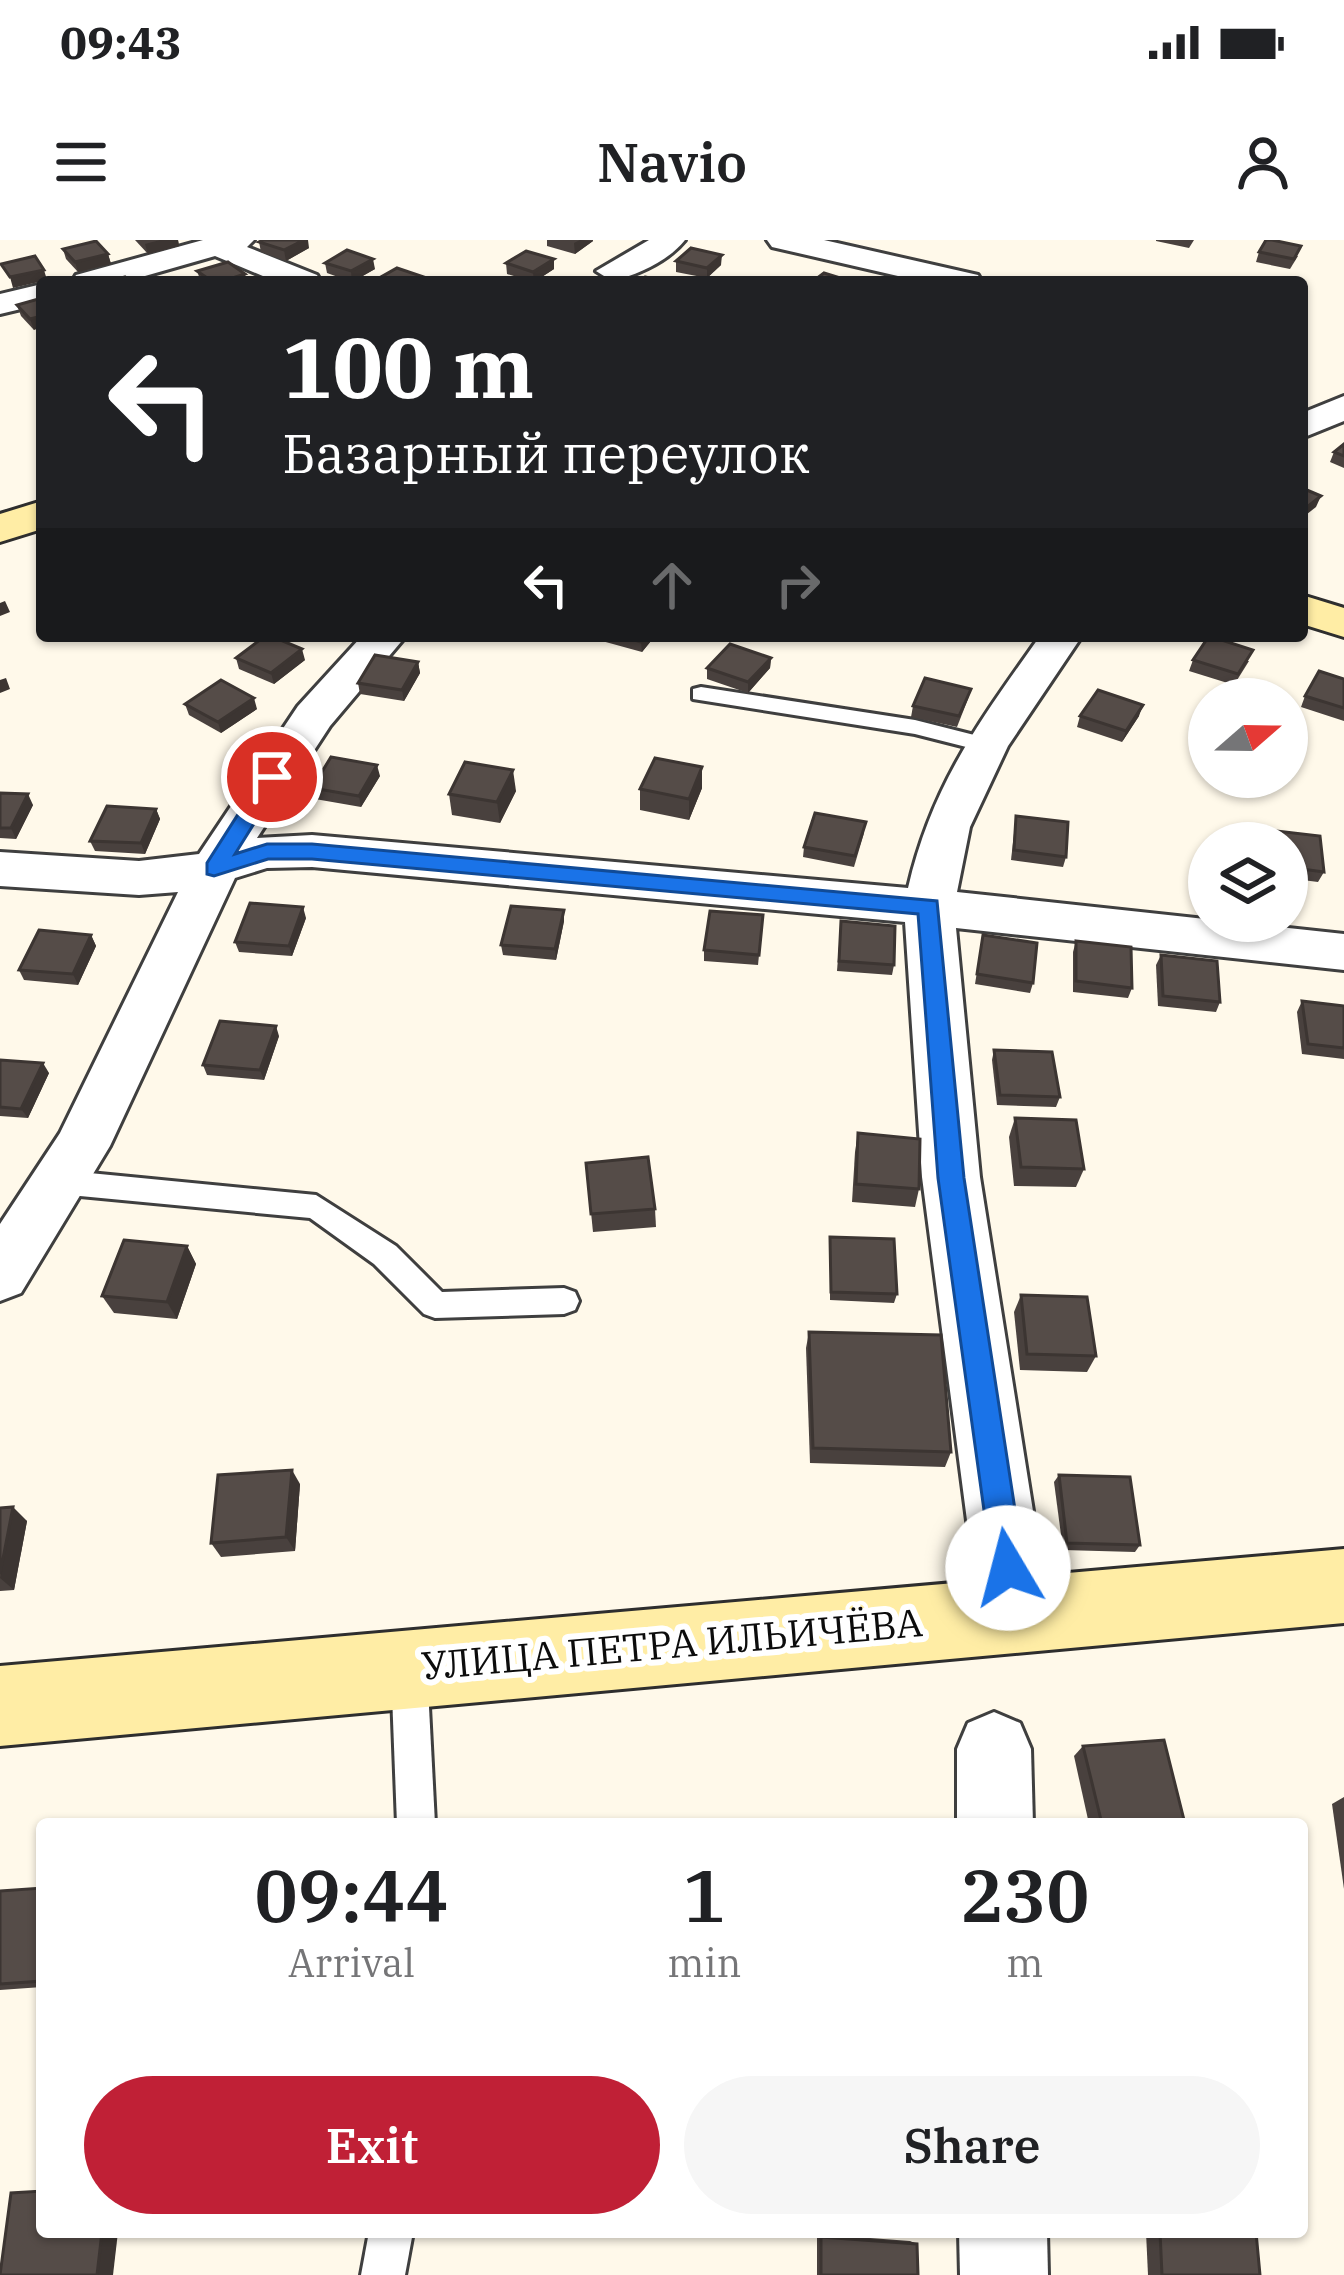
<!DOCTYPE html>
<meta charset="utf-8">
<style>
:root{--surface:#fff;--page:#f6f6f6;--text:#202124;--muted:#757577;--accent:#c02036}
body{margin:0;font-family:"IBM Plex Serif",serif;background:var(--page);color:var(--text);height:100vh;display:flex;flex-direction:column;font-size:45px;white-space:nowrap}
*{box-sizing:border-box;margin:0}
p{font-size:39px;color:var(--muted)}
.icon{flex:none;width:66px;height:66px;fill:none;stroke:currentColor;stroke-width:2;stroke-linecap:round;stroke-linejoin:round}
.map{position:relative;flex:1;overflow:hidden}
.drawer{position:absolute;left:36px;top:1578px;width:1272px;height:420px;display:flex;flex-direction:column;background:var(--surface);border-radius:12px;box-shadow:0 3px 9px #0004}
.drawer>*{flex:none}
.top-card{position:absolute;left:36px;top:36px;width:1272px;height:366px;border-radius:12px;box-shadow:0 3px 9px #0004;background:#202124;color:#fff;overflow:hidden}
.needle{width:78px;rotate:70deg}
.fabs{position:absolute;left:1188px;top:438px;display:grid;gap:24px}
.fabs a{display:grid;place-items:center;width:120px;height:120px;border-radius:50%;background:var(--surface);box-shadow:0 3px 9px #0004;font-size:60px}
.pin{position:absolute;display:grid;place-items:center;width:102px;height:102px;color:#fff;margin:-51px;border:6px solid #fff;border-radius:50%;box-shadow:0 3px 12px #0007}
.me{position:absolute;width:132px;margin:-66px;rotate:352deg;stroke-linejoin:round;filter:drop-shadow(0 0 9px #0008)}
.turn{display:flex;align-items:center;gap:42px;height:252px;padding:0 48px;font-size:54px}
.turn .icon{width:156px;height:156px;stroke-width:2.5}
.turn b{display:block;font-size:84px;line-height:102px}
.lanes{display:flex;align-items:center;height:114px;padding:0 48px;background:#0003;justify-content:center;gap:60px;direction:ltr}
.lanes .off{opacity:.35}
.eta{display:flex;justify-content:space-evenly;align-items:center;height:204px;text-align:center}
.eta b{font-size:72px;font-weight:600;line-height:84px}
.cta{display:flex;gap:24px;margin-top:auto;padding:24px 48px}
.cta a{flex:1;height:138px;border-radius:72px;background:var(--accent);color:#fff;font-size:48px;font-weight:600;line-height:138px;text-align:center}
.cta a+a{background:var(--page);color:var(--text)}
.status{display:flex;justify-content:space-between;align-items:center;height:84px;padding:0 60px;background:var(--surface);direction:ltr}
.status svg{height:33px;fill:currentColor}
header{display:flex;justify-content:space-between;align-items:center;height:156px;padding:0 48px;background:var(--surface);font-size:54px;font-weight:600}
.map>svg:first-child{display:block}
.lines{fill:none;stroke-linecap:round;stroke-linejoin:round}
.lane-casing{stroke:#3f3f3f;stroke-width:6}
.street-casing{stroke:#3f3f3f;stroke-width:6}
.secondary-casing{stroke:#2e2e2e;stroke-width:6}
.lane{fill:#fff;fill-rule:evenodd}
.street{fill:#fff;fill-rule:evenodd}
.secondary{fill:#ffeda5;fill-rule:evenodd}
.wall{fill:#49413e}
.shaded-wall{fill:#3c3532}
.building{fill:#554c48;stroke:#3c3532;stroke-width:3}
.route{fill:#1a73e8;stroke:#114b97;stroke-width:3}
.labels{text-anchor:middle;stroke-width:12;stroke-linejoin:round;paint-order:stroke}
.street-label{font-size:39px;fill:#0c0c0c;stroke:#fff}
</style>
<div class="status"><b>09:43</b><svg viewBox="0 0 49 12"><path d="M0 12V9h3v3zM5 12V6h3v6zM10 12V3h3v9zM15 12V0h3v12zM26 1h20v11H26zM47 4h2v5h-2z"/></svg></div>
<header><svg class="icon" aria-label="menu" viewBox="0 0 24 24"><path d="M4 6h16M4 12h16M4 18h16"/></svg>Navio<svg class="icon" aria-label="person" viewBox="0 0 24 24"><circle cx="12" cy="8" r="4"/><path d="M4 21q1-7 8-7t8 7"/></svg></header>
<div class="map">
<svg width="1344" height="2035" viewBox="0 0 1344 2035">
<rect width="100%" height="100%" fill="#fff9ea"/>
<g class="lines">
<!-- lane casing -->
<g class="lane-casing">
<g id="lane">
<path d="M 701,447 L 915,480 L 994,500 L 997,505 L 986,512 L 915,494 L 693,459 L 693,449 Z"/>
<path d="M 59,930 L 316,955 L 396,1006 L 442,1052 L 564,1048 L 575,1052 L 579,1061 L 575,1070 L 564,1074 L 435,1078 L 424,1074 L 374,1024 L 310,978 L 59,954 L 49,950 L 45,942 L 49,934 Z"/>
<path d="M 409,1410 L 422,1415 L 427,1428 L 435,1584 L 397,1584 L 391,1428 L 396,1415 Z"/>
<path d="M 369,1992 L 413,1992 L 405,2035 L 361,2035 Z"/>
</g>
</g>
<!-- street casing -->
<g class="street-casing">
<g id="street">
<path d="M 203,0 L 254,0 L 247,7 L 317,35 L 321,42 L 277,42 L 215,16 L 124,42 L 72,42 L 76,35 Z"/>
<path d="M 649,0 L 685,0 C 667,22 639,34 612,41 L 596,31 Z"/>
<path d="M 767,0 L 824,0 L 978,35 L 982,42 L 924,42 L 772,7 Z"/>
<path d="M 42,44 L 42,64 L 0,74 L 0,54 Z"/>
<path d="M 1344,156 L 1344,181 L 1302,198 L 1302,173 Z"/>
<path d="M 362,396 L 406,396 L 330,486 L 257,598 L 312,595 L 908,648 C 932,544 980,481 1040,396 L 1082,396 L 1008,506 L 970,587 L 957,652 L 1344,694 L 1344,730 L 956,688 L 980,937 L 1049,1372 L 1039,1396 L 1014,1406 L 989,1396 L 979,1372 L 922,937 L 905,682 L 312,627 L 267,628 L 235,638 L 110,906 L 21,1053 L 0,1061 L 0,984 L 60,893 L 178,652 L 139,655 L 0,646 L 0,612 L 139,621 L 199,614 L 298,466 Z"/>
<path d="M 994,1472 L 1020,1483 L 1031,1509 L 1033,1584 L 957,1584 L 957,1509 L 968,1483 Z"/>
<path d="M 959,1992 L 1047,1992 L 1048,2035 L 960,2035 Z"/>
</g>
</g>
<!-- secondary casing -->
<g class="secondary-casing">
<g id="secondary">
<path d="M 42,261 L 42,289 L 0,302 L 0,274 Z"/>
<path d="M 1302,355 L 1344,368 L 1344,397 L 1302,384 Z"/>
<path d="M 1344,1309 L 1344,1383 L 0,1506 L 0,1426 Z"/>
</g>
</g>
<!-- lane -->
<use href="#lane" class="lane"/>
<!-- street -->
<use href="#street" class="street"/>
<!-- secondary -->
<use href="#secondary" class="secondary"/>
</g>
<!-- wall -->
<g class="wall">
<path d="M 135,0 L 178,0 L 179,6 L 148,14 Z"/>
<path d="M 547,0 L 593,0 L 593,1 L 575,14 L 547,6 Z"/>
<path d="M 1156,0 L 1194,0 L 1189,8 L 1156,1 Z"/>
<path d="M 259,2 L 309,8 L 286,21 L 261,12 Z"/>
<path d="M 63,9 L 108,14 L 111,24 L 78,32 L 66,19 Z"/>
<path d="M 1259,12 L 1298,16 L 1290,29 L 1256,22 Z"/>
<path d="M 676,21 L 721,25 L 707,38 L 676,32 Z"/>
<path d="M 325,23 L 375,29 L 352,42 L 327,33 Z"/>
<path d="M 506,23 L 554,29 L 534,42 L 507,34 Z"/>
<path d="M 197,31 L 247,42 L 201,42 Z"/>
<path d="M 42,58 L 34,90 L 21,76 L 17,65 Z"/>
<path d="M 1344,204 L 1344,228 L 1330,222 L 1334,212 Z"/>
<path d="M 601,396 L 655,396 L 642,412 L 602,401 Z"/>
<path d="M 236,418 L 305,420 L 274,444 L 239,429 Z"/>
<path d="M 771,418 L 770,428 L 748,453 L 707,439 L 707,428 Z"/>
<path d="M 1193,420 L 1249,421 L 1234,445 L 1189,431 Z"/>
<path d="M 418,422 L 420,433 L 404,461 L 360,454 L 358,443 Z"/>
<path d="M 1344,439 L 1344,481 L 1301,467 L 1305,456 Z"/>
<path d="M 971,449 L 968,459 L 957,487 L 911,477 L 913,466 Z"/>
<path d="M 185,464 L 257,469 L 221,493 L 189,475 Z"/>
<path d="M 1080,476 L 1139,476 L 1122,502 L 1077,487 Z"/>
<path d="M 702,527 L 702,548 L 689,580 L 640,570 L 640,549 Z"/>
<path d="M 380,536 L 361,567 L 315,559 L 312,548 Z"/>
<path d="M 516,551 L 500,583 L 452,575 L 449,554 Z"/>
<path d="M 0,553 L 33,565 L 16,599 L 0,598 Z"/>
<path d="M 156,569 L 160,579 L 145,614 L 95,611 L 90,601 Z"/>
<path d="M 1016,576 L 1066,617 L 1063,627 L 1011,620 Z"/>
<path d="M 1267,590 L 1320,596 L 1324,632 L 1318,642 L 1287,638 L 1287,603 L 1263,603 Z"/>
<path d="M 864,593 L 854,627 L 803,617 L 804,607 Z"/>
<path d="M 564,670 L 564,681 L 556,720 L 503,715 L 501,705 Z"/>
<path d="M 763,675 L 758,725 L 704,721 L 704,710 Z"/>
<path d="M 306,678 L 292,716 L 239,712 L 235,702 Z"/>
<path d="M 840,692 L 894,725 L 892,735 L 837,731 Z"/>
<path d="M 91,695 L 96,706 L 78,745 L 24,740 L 19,730 Z"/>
<path d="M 983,695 L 1033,743 L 1030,753 L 975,744 Z"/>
<path d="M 1076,701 L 1132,748 L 1128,758 L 1073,752 L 1073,712 Z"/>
<path d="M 1161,715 L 1220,762 L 1216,772 L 1158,766 L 1156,725 Z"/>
<path d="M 1302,761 L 1344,766 L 1344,819 L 1302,814 L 1297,772 Z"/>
<path d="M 279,796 L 264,840 L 207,835 L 203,825 Z"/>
<path d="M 994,810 L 1060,857 L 1056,867 L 997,865 L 992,820 Z"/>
<path d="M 0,820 L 49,833 L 28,878 L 0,876 Z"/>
<path d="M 1015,878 L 1084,929 L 1076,947 L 1014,946 L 1009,897 Z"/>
<path d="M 858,893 L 919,949 L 915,967 L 852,962 L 855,912 Z"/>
<path d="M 586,923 L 655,969 L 656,987 L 593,992 Z"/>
<path d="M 830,997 L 897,1054 L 894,1063 L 830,1060 Z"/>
<path d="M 187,1006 L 196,1024 L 177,1079 L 114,1073 L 102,1056 Z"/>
<path d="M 1021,1055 L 1096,1116 L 1087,1132 L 1020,1130 L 1014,1072 Z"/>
<path d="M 809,1092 L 951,1212 L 945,1227 L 810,1223 L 806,1108 Z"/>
<path d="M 1059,1235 L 1140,1305 L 1135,1312 L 1063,1310 L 1054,1242 Z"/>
<path d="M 300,1244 L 295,1311 L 221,1317 L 211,1303 Z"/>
<path d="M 0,1268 L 27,1281 L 14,1350 L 0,1351 Z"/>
<path d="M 1083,1506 L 1185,1584 L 1089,1584 L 1074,1516 Z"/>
<path d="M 1344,1557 L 1344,1649 L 1332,1564 Z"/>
<path d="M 42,1648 L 42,1747 L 0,1750 L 0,1651 Z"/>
<path d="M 1146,1992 L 1256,1992 L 1260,2035 L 1148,2035 Z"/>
<path d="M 817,1994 L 910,2001 L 917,2004 L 918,2035 L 817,2035 Z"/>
</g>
<!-- shaded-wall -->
<g class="shaded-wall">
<path d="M 160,0 L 178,0 L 179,6 L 148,14 L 145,4 Z"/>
<path d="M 304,0 L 308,0 L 309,8 L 286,21 L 284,10 Z"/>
<path d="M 580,0 L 593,1 L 575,14 L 574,3 Z"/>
<path d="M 108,14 L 111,24 L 78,32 L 75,22 Z"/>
<path d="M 722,15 L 721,25 L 707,38 L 707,28 Z"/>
<path d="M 373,19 L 375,29 L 352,42 L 351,31 Z"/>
<path d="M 554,19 L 554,29 L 534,42 L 533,32 Z"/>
<path d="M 44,30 L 47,40 L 13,48 L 10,37 Z"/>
<path d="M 245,34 L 247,42 L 220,42 Z"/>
<path d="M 42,76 L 42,87 L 34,90 L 30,79 Z"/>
<path d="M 1321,256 L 1316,267 L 1302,278 L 1302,271 Z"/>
<path d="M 5,361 L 10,372 L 0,376 L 0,363 Z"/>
<path d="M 646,396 L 655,396 L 642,412 L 641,402 Z"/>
<path d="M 302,409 L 305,420 L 274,444 L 271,433 Z"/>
<path d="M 771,418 L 770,428 L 748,453 L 748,442 Z"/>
<path d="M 418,422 L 420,433 L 404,461 L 402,450 Z"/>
<path d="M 6,438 L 10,449 L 0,453 L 0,440 Z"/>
<path d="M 254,458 L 257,469 L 221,493 L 218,482 Z"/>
<path d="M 1143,465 L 1139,476 L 1122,502 L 1126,491 Z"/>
<path d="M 377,525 L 380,536 L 361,567 L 359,556 Z"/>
<path d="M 702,527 L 702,548 L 689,580 L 689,559 Z"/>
<path d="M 513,530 L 516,551 L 500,583 L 497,562 Z"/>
<path d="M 28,554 L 33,565 L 16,599 L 11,588 Z"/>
<path d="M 156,569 L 160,579 L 145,614 L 141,603 Z"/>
<path d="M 303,667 L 306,678 L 292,716 L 289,706 Z"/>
<path d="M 564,670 L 564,681 L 556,720 L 555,709 Z"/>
<path d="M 91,695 L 96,706 L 78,745 L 73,734 Z"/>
<path d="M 276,786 L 279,796 L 264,840 L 260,830 Z"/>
<path d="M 43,823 L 49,833 L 28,878 L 21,869 Z"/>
<path d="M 187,1006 L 196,1024 L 177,1079 L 167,1062 Z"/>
<path d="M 292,1230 L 300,1244 L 295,1311 L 286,1297 Z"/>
<path d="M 13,1267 L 27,1281 L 14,1350 L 0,1338 Z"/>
<path d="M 102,1992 L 118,1992 L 113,2035 L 97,2035 Z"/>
</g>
<!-- building -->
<g class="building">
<path d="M 263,0 L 304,0 L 284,10 L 259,2 Z"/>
<path d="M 1266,0 L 1272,0 L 1301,6 L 1294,19 L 1259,12 Z"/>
<path d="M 96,1 L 108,14 L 75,22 L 63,9 Z"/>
<path d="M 691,8 L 722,15 L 707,28 L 676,21 Z"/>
<path d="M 347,10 L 373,19 L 351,31 L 325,23 Z"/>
<path d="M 526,11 L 554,19 L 533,32 L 506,23 Z"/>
<path d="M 35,16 L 44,30 L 10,37 L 1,24 Z"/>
<path d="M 228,22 L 245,34 L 220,42 L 213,42 L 197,31 Z"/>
<path d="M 397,28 L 424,37 L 415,42 L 374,41 Z"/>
<path d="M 824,33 L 853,42 L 812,42 Z"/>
<path d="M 125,37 L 131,42 L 108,42 Z"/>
<path d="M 645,37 L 670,42 L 639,42 Z"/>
<path d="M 42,58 L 42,76 L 30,79 L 17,65 Z"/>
<path d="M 1344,204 L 1344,216 L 1334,212 Z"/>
<path d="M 1302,248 L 1321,256 L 1302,271 Z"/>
<path d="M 265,396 L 271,396 L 302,409 L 271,433 L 236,418 Z"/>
<path d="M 621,396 L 646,396 L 641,402 Z"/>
<path d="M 1209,396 L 1253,410 L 1238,434 L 1193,420 Z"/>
<path d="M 730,404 L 771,418 L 748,442 L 707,428 Z"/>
<path d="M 375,415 L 418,422 L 402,450 L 358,443 Z"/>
<path d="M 1319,431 L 1344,439 L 1344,468 L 1305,456 Z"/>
<path d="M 925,438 L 971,449 L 959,476 L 913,466 Z"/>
<path d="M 221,440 L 254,458 L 218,482 L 185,464 Z"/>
<path d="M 1098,450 L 1143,465 L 1126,491 L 1080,476 Z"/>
<path d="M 331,517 L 377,525 L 359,556 L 312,548 Z"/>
<path d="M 655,518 L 702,527 L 689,559 L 640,549 Z"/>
<path d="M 465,522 L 513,530 L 497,562 L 449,554 Z"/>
<path d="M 0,553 L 28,554 L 11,588 L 0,588 Z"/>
<path d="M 107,566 L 156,569 L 141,603 L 90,601 Z"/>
<path d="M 815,573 L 866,582 L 855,616 L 804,607 Z"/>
<path d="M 1016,576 L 1068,582 L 1066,617 L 1014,610 Z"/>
<path d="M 1267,590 L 1320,596 L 1324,632 L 1287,627 L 1287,603 L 1268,603 Z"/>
<path d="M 250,663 L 303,667 L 289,706 L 235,702 Z"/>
<path d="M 511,666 L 564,670 L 555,709 L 501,705 Z"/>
<path d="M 710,671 L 763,675 L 759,715 L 704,710 Z"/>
<path d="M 841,681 L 895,686 L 894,725 L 839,721 Z"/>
<path d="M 39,690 L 91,695 L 73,734 L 19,730 Z"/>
<path d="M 983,695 L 1037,703 L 1033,743 L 977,734 Z"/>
<path d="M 1076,701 L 1131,707 L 1132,748 L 1076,741 Z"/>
<path d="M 1161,715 L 1217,721 L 1220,762 L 1163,756 Z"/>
<path d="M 1302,761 L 1344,766 L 1344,808 L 1308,804 Z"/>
<path d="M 220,781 L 276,786 L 260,830 L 203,825 Z"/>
<path d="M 994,810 L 1052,812 L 1060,857 L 1000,855 Z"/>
<path d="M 0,820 L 43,823 L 21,869 L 0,867 Z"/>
<path d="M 1015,878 L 1076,880 L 1084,929 L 1021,927 Z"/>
<path d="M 858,893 L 920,899 L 919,949 L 856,944 Z"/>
<path d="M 648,917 L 655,969 L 591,974 L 586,923 Z"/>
<path d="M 830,997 L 894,999 L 897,1054 L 831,1052 Z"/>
<path d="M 124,1000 L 187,1006 L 167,1062 L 102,1056 Z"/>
<path d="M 1021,1055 L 1087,1057 L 1096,1116 L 1027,1114 Z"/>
<path d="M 809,1092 L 941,1095 L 951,1212 L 813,1208 Z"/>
<path d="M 292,1230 L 286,1297 L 211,1303 L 218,1235 Z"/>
<path d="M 1059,1235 L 1130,1237 L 1140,1305 L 1067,1303 Z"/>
<path d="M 13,1267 L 0,1334 L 0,1268 Z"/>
<path d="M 1164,1500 L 1185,1584 L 1102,1584 L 1083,1506 Z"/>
<path d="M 42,1648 L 42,1741 L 0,1744 L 0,1651 Z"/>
<path d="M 42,1951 L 42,1992 L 102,1992 L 97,2035 L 0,2035 L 11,1953 Z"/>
<path d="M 1160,1992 L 1256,1992 L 1260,2035 L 1162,2035 Z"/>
<path d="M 821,1997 L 917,2004 L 918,2035 L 821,2035 Z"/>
</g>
<!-- route -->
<path class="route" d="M 272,530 L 283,537 L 235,614 L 267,604 L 312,604 L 937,661 L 964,938 L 1024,1328 L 1019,1339 L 1008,1343 L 997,1339 L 992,1328 L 938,938 L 918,674 L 312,619 L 268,619 L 214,636 L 207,634 L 207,623 L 265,532 Z"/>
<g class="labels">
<!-- street labels -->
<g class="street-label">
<text transform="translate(672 1404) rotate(-5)" y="14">УЛИЦА ПЕТРА ИЛЬИЧЁВА</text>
</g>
</g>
</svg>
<div class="fabs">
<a><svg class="needle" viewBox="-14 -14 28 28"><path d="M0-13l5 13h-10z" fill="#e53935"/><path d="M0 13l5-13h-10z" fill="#757577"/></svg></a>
<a><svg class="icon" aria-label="layers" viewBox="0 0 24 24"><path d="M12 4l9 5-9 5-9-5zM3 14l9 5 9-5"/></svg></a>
</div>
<div class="pin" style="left:272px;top:537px;background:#d93025"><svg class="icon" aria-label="arrive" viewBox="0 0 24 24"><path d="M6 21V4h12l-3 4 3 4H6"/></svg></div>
<svg class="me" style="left:1008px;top:1328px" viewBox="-20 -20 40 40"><circle r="19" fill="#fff"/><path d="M0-13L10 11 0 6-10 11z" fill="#1a73e8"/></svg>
<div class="top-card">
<div class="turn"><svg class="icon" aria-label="left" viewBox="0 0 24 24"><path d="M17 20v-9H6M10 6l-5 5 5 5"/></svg><div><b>100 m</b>Базарный переулок</div></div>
<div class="lanes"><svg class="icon" aria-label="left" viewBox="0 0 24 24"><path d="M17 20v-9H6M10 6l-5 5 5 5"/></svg><svg class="icon off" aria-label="ahead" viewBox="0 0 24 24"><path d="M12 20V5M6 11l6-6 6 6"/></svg><svg class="icon off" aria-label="right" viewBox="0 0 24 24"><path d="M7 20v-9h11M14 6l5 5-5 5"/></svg></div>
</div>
<section class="drawer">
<div class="eta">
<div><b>09:44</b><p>Arrival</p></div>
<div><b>1</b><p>min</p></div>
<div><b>230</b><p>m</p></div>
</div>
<div class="cta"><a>Exit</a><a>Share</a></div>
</section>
</div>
